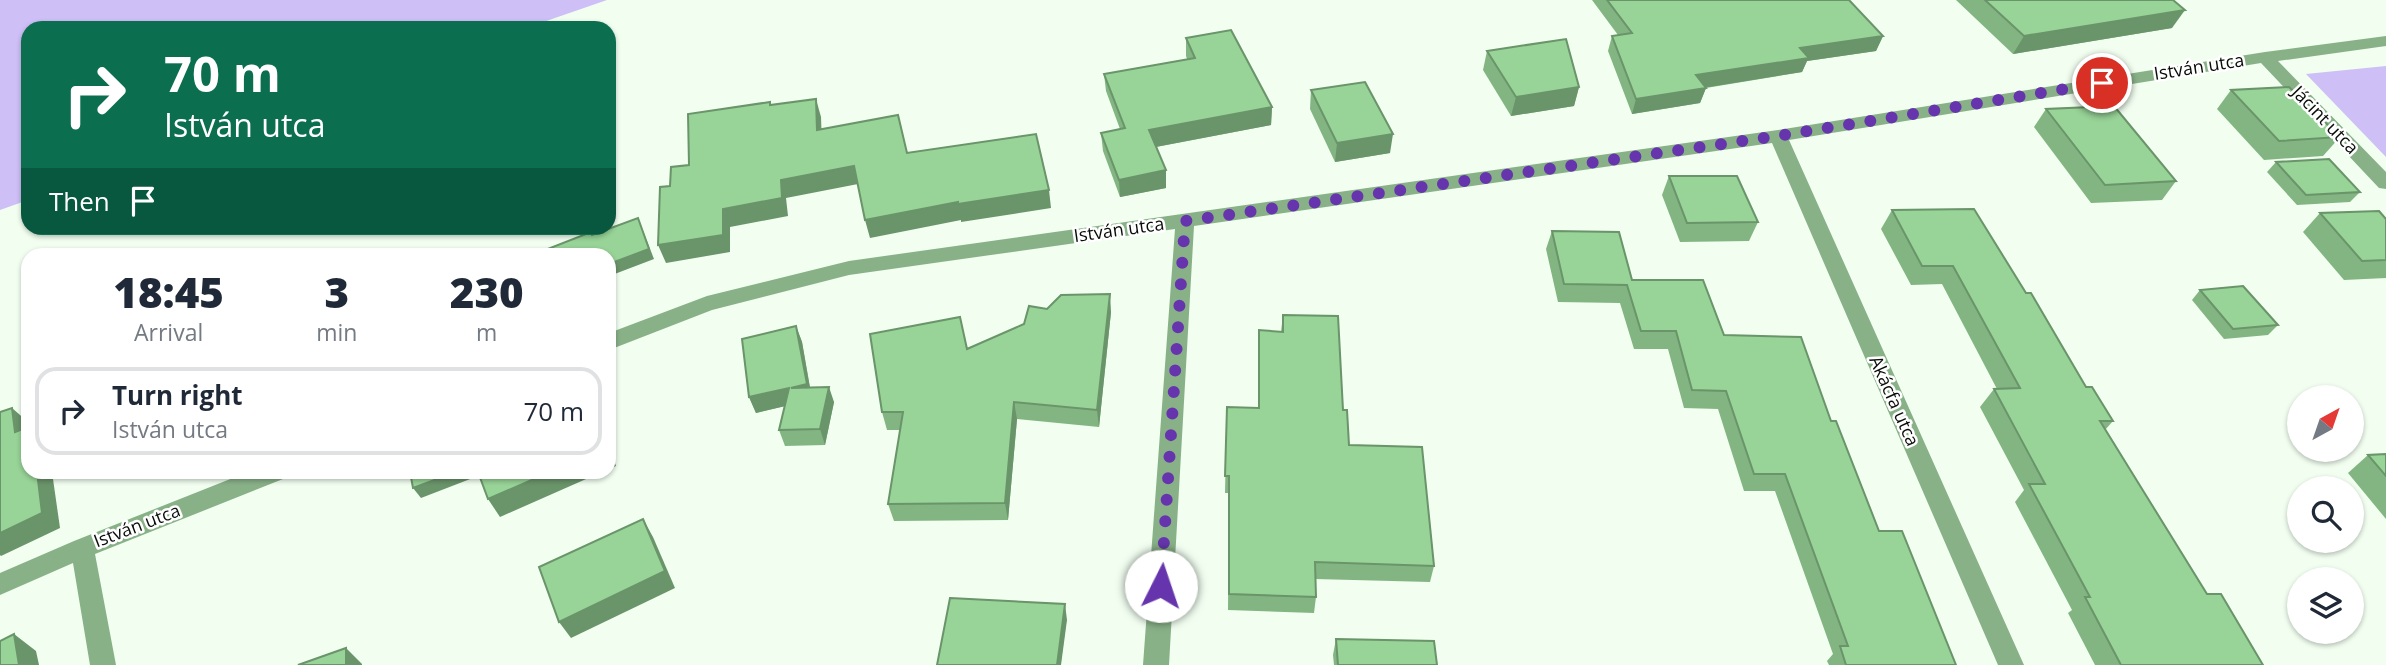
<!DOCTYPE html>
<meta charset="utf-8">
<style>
:root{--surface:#fff;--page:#f2f2f3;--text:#1f2937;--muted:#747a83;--line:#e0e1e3}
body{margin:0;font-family:"Open Sans",sans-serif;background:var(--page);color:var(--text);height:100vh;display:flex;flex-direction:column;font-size:26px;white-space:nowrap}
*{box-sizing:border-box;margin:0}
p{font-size:23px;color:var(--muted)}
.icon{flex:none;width:38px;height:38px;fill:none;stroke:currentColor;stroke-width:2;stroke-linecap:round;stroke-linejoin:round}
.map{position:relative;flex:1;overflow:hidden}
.side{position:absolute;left:21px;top:248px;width:595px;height:231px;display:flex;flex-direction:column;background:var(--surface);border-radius:21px;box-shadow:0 2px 5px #0004}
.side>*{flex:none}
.guide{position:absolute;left:21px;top:21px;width:595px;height:214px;border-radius:21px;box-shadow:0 2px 5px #0004;background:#0b6e4f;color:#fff;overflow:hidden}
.needle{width:46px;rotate:40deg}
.buttons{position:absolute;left:2287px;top:385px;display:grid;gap:14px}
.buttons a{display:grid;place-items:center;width:77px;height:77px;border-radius:50%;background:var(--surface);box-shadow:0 2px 5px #0004;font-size:35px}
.pin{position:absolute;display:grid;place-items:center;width:60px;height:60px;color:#fff;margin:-30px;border:4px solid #fff;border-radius:50%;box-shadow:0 2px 7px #0007}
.me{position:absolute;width:77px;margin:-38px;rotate:4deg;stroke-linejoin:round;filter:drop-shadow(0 0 5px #0008)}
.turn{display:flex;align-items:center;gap:24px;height:147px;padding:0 28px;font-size:32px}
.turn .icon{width:91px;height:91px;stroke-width:2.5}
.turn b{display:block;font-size:49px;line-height:60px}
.then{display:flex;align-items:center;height:66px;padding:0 28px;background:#0003;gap:14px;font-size:26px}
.eta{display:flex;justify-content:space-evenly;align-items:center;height:119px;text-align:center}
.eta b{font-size:42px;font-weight:800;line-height:49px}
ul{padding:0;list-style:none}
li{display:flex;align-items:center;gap:21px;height:88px;margin:0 14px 10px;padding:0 14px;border:4px solid var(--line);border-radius:21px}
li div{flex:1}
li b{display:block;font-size:26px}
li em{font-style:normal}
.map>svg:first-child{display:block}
.green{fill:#cebff6}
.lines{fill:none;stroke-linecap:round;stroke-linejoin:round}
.street{fill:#89b188;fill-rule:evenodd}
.wall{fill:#83b582}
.shaded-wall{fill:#6a946a}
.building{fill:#98d397;stroke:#6a946a;stroke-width:2}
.route{stroke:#6635ad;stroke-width:12;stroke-dasharray:0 21.6}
.labels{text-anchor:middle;stroke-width:5;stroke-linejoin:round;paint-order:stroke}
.street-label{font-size:18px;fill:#090d09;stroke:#fff}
</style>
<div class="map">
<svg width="2386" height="665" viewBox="0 0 2386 665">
<rect width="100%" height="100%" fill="#f1fef0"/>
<!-- green -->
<g class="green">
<path d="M 0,0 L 607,0 L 526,28 L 28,28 L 28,200 L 0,210 Z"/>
<path d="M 2386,66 L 2386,157 L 2306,74 Z"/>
</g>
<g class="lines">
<!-- street -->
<g class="street">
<path d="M 2386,36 L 2386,46 L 2278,61 L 2386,172 L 2386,189 L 2379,188 L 2261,63 L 1789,140 L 2024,665 L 1998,665 L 1772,143 L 1194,226 L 1169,665 L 1143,665 L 1175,229 L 849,275 L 712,310 L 609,350 L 609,333 L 707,296 L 849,261 L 1778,130 L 2265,52 Z"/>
<path d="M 248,472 L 286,472 L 283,479 L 95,554 L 116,665 L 90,665 L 73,563 L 0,595 L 0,573 L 74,541 Z"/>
</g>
</g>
<!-- wall -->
<g class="wall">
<path d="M 1592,0 L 1849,0 L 1883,36 L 1876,51 L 1807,61 L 1802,72 L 1706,88 L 1700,103 L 1632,114 L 1608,51 L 1612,36 L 1618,35 Z"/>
<path d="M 1956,0 L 2173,0 L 2172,28 L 2013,54 Z"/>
<path d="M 1186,38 L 1272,107 L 1271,125 L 1156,147 L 1166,170 L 1166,188 L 1120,197 L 1103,151 L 1101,133 L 1120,129 L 1106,91 L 1104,74 L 1187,59 L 1186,56 Z"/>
<path d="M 1487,51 L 1579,87 L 1574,106 L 1511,116 L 1483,70 Z"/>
<path d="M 1311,90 L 1390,153 L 1335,162 L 1310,109 Z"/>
<path d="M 2231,90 L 2340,137 L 2323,156 L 2264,160 L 2217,109 Z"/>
<path d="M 2046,109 L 2176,181 L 2162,200 L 2091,203 L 2034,127 Z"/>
<path d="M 2276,162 L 2360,192 L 2350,202 L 2297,205 L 2267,172 Z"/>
<path d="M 1669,176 L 1758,222 L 1749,241 L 1680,242 L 1662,195 Z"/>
<path d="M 1892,210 L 2026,293 L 2086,387 L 2113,421 L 2105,430 L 2207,594 L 2263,665 L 2095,665 L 2068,613 L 2072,610 L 2015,502 L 2024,490 L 1980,407 L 1994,389 L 1997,389 L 1942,284 L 1911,285 L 1881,229 Z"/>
<path d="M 2320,213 L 2386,219 L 2386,278 L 2344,280 L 2303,232 Z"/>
<path d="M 1552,231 L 1724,335 L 1831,421 L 1879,531 L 1956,665 L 1829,665 L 1827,661 L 1833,654 L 1775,491 L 1744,491 L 1718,409 L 1684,408 L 1668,349 L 1634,349 L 1620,303 L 1558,302 L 1546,249 Z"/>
<path d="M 2200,290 L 2278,325 L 2268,335 L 2224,339 L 2192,300 Z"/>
<path d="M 1047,309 L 1111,312 L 1099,427 L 1017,419 L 1008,520 L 894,521 L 888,504 L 900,430 L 887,430 L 882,412 L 967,349 L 1024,324 Z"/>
<path d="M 1283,315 L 1343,410 L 1349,445 L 1434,566 L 1430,582 L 1315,579 L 1316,597 L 1314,613 L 1228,610 L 1229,493 L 1225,493 L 1227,407 L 1258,408 L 1259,330 L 1281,332 Z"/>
<path d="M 796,326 L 802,342 L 810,387 L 834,402 L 825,445 L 785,446 L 779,430 L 785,406 L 756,413 L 749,397 Z"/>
<path d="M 2386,454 L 2386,519 L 2348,473 L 2368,455 Z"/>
<path d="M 1336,639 L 1437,665 L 1334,665 L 1333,655 Z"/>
</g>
<!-- shaded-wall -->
<g class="shaded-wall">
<path d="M 2185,10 L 2172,28 L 2013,54 L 2024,36 Z"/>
<path d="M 1883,36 L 1876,51 L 1807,61 L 1802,72 L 1690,90 L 1696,75 L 1800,48 Z"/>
<path d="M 1579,87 L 1574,106 L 1511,116 L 1516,97 Z"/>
<path d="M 1706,88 L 1700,103 L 1632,114 L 1636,99 Z"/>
<path d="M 816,99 L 821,117 L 822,148 L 817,130 Z"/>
<path d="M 1272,107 L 1271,125 L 1150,148 L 1149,130 Z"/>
<path d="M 1393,134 L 1390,153 L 1335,162 L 1337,143 Z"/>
<path d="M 854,166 L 858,184 L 786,198 L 788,216 L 730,227 L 730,252 L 666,263 L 658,245 L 723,209 L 781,180 Z"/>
<path d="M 1166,170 L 1166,188 L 1120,197 L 1119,180 Z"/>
<path d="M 1049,190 L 1051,208 L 961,222 L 961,220 L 870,238 L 865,220 L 958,202 Z"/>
<path d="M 638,218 L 654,259 L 612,275 L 609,270 L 609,264 Z"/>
<path d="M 611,273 L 615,283 L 609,286 L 609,274 Z"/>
<path d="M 1110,294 L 1111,312 L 1099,427 L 1097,410 Z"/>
<path d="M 796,326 L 802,342 L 812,400 L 791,388 Z"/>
<path d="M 829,387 L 834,402 L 825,445 L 820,429 Z"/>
<path d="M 789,388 L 794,404 L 756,413 L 749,397 Z"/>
<path d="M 1014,402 L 1017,419 L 1008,520 L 1005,503 Z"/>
<path d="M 12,408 L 28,422 L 28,444 L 15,432 Z"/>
<path d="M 609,448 L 616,466 L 609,469 Z"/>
<path d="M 37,472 L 52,472 L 60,528 L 1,556 L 0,555 L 0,533 Z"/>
<path d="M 456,472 L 477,472 L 478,476 L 421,498 L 413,488 Z"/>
<path d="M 550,472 L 602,472 L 500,517 L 488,499 Z"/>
<path d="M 643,519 L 653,537 L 675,588 L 571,638 L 559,622 Z"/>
<path d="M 1065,604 L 1067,620 L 1061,665 L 1057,665 Z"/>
<path d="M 14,634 L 36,651 L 39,665 L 19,665 Z"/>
<path d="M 346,648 L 362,664 L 362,665 L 346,665 Z"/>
</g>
<!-- building -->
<g class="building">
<path d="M 1607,0 L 1849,0 L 1883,36 L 1800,48 L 1809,58 L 1696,75 L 1706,88 L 1636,99 L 1612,36 L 1632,33 Z"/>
<path d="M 1985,0 L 2173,0 L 2185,10 L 2024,36 Z"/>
<path d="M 1231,30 L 1272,107 L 1149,130 L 1166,170 L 1119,180 L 1101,133 L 1125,128 L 1104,74 L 1195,58 L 1186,38 Z"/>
<path d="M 1566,39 L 1579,87 L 1516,97 L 1487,51 Z"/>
<path d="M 1365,82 L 1393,134 L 1337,143 L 1311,90 Z"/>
<path d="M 2289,87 L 2340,137 L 2279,141 L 2231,90 Z"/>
<path d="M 816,99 L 817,130 L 898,115 L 907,153 L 1036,134 L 1049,190 L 958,204 L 958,202 L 865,220 L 854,166 L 781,180 L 782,198 L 723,209 L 723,235 L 658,245 L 660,187 L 670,186 L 671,167 L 689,165 L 688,114 L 770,102 L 770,105 Z"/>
<path d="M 2114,106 L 2176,181 L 2105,185 L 2046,109 Z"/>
<path d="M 2329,159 L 2360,192 L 2306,195 L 2276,162 Z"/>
<path d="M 1669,176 L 1737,176 L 1758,222 L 1687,223 Z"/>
<path d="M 1974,209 L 2026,293 L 2031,293 L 2086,387 L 2092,387 L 2113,421 L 2100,421 L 2207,594 L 2221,594 L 2263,665 L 2121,665 L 2085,597 L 2090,597 L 2029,484 L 2045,484 L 1994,389 L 2020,388 L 1953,266 L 1922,266 L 1892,210 Z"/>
<path d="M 2379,211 L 2386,219 L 2386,260 L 2362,261 L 2320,213 Z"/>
<path d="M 638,218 L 649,249 L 609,264 L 609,256 L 530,256 L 591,232 L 592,235 Z"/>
<path d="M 1552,231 L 1619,232 L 1632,280 L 1703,280 L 1724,335 L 1801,337 L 1831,421 L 1836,421 L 1879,531 L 1902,531 L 1956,665 L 1846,665 L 1840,646 L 1848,646 L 1785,474 L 1754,474 L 1726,391 L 1692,390 L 1676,331 L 1641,331 L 1627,285 L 1564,284 Z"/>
<path d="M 2243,286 L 2278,325 L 2233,329 L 2200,290 Z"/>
<path d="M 1110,294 L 1097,410 L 1014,402 L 1005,503 L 888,504 L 903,412 L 882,412 L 870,334 L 960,317 L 967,349 L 1024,324 L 1029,306 L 1047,309 L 1061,295 Z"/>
<path d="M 1283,315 L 1338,316 L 1343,410 L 1347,410 L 1349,445 L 1422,447 L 1434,566 L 1315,562 L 1316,597 L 1229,594 L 1229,476 L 1225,476 L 1227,407 L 1259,408 L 1259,330 L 1283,332 Z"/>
<path d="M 796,326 L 807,384 L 791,388 L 829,387 L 820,429 L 779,430 L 789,388 L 749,397 L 742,339 Z"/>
<path d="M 12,408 L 15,432 L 28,427 L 28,472 L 37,472 L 42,513 L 0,533 L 0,412 Z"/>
<path d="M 2386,454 L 2386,476 L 2368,455 Z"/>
<path d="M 410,472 L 456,472 L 413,488 Z"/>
<path d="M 478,472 L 550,472 L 488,499 Z"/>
<path d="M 643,519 L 665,571 L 559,622 L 539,567 Z"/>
<path d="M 950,598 L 1065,604 L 1057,665 L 937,665 Z"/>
<path d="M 14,634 L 19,665 L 0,665 L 0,641 Z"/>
<path d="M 1336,639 L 1434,641 L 1437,665 L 1338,665 Z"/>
<path d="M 346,648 L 346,665 L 298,665 Z"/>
</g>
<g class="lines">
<!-- route -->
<path class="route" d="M 1161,586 L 1185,221 L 1778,136 L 2102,83"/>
</g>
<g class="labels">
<!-- street labels -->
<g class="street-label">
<text transform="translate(2199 67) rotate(-9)" y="6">István utca</text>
<text transform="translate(2325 120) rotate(46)" y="6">Jácint utca</text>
<text transform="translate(1119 230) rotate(-8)" y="6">István utca</text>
<text transform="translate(1894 401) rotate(66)" y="6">Akácfa utca</text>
<text transform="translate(137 526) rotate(-21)" y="6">István utca</text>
</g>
</g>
</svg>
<div class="buttons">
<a><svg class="needle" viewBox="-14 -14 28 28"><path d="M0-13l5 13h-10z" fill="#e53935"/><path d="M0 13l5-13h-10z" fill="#747a83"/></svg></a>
<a><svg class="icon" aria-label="search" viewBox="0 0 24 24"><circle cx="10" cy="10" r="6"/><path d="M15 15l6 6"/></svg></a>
<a><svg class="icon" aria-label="layers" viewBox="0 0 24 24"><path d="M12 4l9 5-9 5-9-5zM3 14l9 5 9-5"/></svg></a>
</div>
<div class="pin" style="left:2102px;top:83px;background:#d93025"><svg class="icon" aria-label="arrive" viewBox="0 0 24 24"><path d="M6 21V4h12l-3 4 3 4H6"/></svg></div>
<svg class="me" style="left:1161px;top:586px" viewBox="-20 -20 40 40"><circle r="19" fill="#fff"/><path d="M0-13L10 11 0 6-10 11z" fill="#6635ad"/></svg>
<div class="guide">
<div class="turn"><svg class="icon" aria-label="right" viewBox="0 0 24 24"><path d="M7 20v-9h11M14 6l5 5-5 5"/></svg><div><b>70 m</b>István utca</div></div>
<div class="then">Then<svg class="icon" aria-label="arrive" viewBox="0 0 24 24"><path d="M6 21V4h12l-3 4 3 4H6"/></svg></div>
</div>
<section class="side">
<div class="eta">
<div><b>18:45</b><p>Arrival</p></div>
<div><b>3</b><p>min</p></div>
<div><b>230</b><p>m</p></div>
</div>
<ul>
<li><svg class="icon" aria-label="right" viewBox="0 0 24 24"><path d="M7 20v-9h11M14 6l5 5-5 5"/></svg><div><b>Turn right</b><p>István utca</p></div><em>70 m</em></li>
</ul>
</section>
</div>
